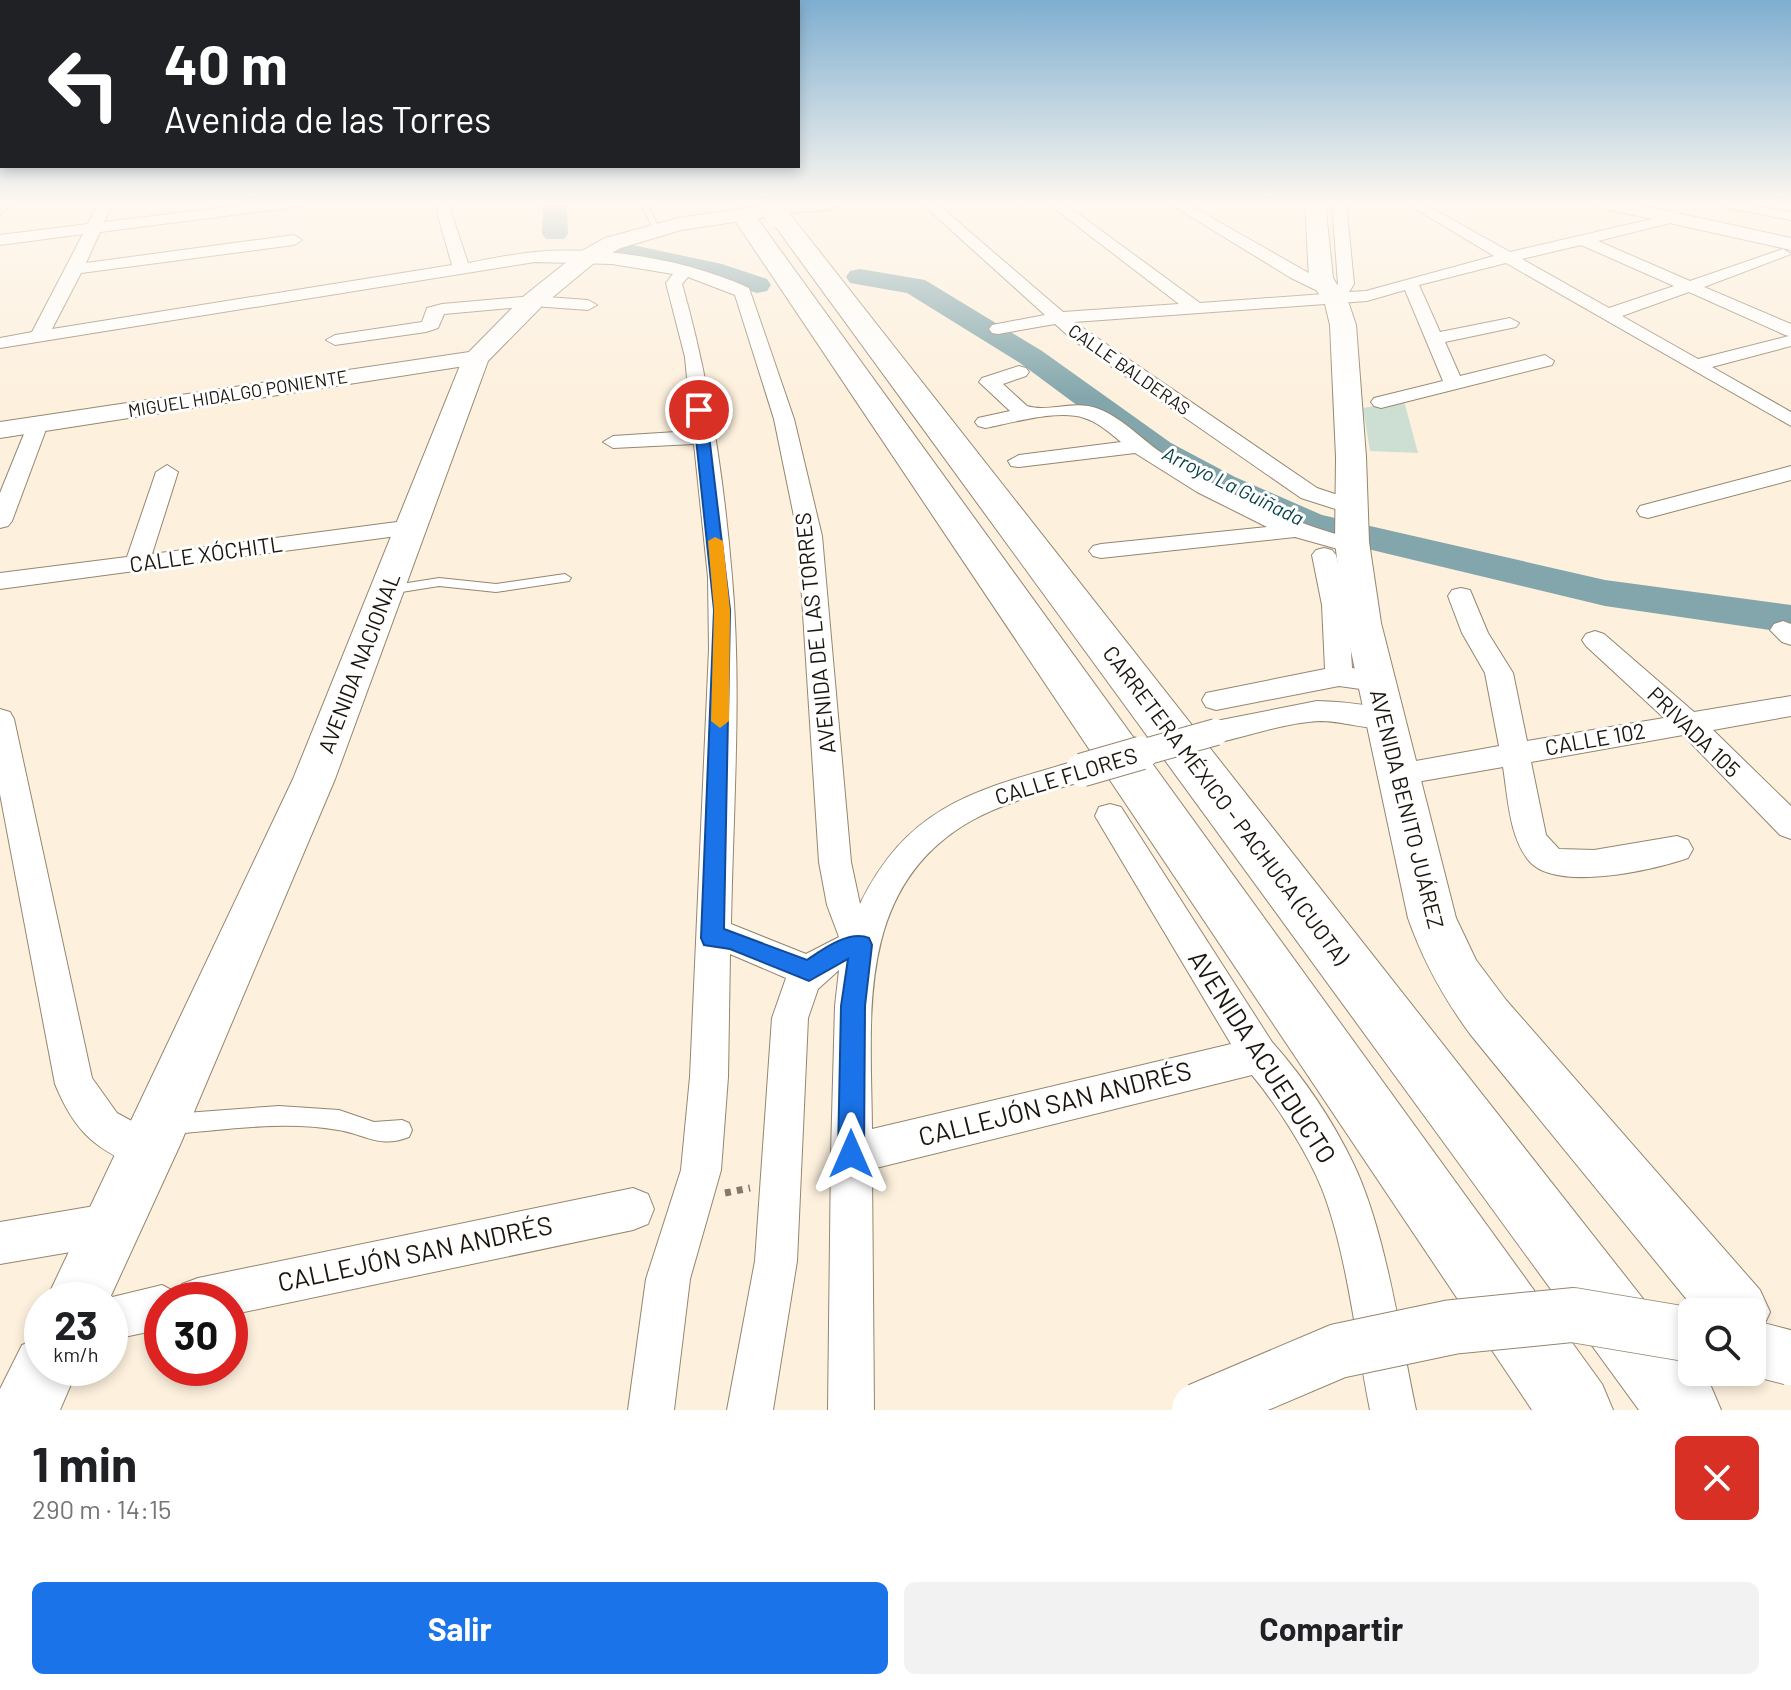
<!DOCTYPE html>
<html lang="es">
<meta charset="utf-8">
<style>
:root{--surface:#fff;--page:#f2f2f2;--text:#202124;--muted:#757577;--accent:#1a73e8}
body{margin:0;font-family:Barlow,sans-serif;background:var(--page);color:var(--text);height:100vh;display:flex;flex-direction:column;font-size:30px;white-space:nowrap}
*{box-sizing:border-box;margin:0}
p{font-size:26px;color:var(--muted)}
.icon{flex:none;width:44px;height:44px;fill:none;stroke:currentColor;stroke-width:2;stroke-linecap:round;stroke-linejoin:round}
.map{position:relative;height:1410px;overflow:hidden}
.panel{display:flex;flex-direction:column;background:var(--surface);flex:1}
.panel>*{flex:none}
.banner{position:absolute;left:0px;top:0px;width:800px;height:168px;box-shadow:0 4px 12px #0003;background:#202124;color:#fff;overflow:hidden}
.fabs{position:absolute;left:1678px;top:1298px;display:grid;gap:16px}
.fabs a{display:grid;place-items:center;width:88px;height:88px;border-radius:12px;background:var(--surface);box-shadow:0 4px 12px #0003;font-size:40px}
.speed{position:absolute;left:24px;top:1282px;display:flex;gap:16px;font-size:40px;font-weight:700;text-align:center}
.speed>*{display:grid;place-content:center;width:104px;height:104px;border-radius:50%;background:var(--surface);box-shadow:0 4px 12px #0003;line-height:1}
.speed small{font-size:20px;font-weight:400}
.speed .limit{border:12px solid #d22;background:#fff;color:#111}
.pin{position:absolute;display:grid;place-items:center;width:68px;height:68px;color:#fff;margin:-34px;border:4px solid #fff;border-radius:50%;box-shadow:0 2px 8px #0007}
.me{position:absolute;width:88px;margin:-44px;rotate:0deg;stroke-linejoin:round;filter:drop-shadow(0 0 6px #0008)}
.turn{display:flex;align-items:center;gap:28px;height:168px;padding:0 32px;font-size:36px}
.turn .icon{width:104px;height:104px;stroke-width:2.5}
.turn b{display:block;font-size:56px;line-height:68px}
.round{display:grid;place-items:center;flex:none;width:84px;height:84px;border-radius:12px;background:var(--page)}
.headline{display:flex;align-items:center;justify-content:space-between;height:136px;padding:0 32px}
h1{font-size:48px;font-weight:700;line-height:60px}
.button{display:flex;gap:16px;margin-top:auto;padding:16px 32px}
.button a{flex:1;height:92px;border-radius:12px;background:var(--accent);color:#fff;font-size:32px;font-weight:700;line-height:92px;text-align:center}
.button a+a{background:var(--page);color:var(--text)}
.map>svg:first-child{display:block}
.green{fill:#ccdfd2}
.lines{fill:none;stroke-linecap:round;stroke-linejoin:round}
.river{fill:#82a6ac;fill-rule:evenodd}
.service-casing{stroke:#948670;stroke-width:2}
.minor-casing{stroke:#948670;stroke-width:2}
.tertiary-casing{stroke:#948670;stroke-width:2}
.secondary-casing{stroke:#948670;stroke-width:2}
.motorway-casing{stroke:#948670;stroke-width:2}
.path{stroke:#837a6d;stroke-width:7;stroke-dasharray:6 6;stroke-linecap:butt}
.service{fill:#fff;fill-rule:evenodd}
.minor{fill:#fff;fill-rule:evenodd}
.tertiary{fill:#fff;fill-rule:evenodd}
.secondary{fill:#fff;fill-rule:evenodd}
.motorway{fill:#fff;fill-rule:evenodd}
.minor-bridge-far1-casing{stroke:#948670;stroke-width:28;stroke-linecap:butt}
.minor-bridge-casing{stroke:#948670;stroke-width:35;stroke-linecap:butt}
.tertiary-bridge-casing{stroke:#948670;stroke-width:56;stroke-linecap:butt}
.motorway-bridge-casing{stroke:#948670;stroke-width:27;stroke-linecap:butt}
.minor-bridge-far1{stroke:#fff;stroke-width:26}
.minor-bridge{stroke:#fff;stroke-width:33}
.tertiary-bridge{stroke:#fff;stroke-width:54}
.motorway-bridge{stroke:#fff;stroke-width:26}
.route{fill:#1a73e8;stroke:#114b97;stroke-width:2}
.slow{fill:#f59e0b}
.labels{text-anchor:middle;stroke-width:6;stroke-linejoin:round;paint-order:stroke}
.far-street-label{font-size:18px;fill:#1b150d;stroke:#fff}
.far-water-label{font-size:20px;font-style:italic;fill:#023f46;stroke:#fff}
.street-label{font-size:22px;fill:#1b150d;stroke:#fff}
.near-street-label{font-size:26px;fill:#1b150d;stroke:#fff}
</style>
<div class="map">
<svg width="1791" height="1410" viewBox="0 0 1791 1410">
<rect width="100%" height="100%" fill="#fdf0dd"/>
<!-- green -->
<path class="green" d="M 1404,401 L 1418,453 L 1370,451 L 1363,408 Z"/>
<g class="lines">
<!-- river -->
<g class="river">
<path d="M 543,202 L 567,202 L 568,234 L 564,239 L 546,239 L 542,234 Z"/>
<path d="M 623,243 L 722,264 L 767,279 L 771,285 L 767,291 L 757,293 L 706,277 L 614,257 L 610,251 L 614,245 Z"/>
<path d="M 860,269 L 925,280 L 1042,351 L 1171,443 L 1235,477 L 1322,515 L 1605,580 L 1791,605 L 1791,633 L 1605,606 L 1297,532 L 1209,493 L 1147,457 L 1020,363 L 907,293 L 850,283 L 846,277 L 850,271 Z"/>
</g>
<!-- service casing -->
<g class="service-casing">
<g id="service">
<path d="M 0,202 L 12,205 L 0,215 L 2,206 L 0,206 Z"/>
<path d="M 640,202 L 646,202 L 660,230 L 654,230 Z"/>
<path d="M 565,574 L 571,578 L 569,581 L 496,592 L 439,586 L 389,594 L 383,590 L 389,586 L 439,578 L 496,584 Z"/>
<path d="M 279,1106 L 339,1110 L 374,1122 L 402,1120 L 409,1123 L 412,1130 L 409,1137 C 379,1149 365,1134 338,1130 C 284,1120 226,1130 172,1134 L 165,1131 L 162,1124 L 165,1117 L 172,1114 Z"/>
</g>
</g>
<!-- minor casing -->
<g class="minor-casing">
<g id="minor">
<path d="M 99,202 L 113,202 L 104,222 L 270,202 L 309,202 L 302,206 L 100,232 L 86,263 L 294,235 L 302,240 L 294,245 L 81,273 L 52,329 L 452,265 L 437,212 L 438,202 L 452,202 L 451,212 L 468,263 C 490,259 513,254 535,252 C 604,246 686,259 749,288 L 794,419 L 822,536 L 851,862 L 860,904 C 910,801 982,789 1082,759 L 1093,762 L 1097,770 L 1093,778 C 1052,791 1008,800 971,821 C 855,887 871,1015 872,1129 L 1231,1044 L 1095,816 L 1099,807 L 1110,804 L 1121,807 L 1272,1042 C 1304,1078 1333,1121 1354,1165 C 1386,1233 1400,1335 1416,1410 L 1370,1410 C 1356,1341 1347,1253 1322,1189 C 1308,1153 1276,1104 1252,1075 L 872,1169 L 874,1410 L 828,1410 L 831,1154 L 835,1006 L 839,970 L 818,989 L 808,1018 L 797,1261 L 773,1410 L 727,1410 L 755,1261 L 772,1018 L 786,978 L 730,954 L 728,1077 L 721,1170 L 690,1279 L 674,1410 L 628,1410 L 646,1279 L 681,1170 L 690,1077 L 709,649 L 708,577 L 694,444 L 613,448 L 603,442 L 613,436 L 692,431 L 685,357 L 666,283 L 673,274 L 612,264 L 535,262 L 0,348 L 0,338 L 32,332 L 83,234 L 0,245 L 0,235 L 88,224 ZM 688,277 L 735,295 L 774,419 L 798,536 L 819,862 L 827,905 L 839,937 L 806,954 L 731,924 C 733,810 742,690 732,577 C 724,479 709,378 682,284 Z"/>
<path d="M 920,202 L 935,202 L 1063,312 L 1179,304 L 1046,202 L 1062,202 L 1200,303 L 1324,294 L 1291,278 L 1167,202 L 1184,202 L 1335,288 L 1338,284 L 1332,202 L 1346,202 L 1354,284 L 1349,292 L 1366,291 L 1494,256 L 1404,202 L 1421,202 L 1510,252 L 1669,215 L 1674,216 L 1674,222 L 1598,241 L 1690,281 L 1777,251 L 1783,249 L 1791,254 L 1704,287 L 1791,324 L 1791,346 L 1712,367 L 1791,412 L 1791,426 L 1506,263 L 1419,285 L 1440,332 L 1510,318 L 1519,323 L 1516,327 L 1445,342 L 1460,376 L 1545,355 L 1554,361 L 1552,365 L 1381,408 L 1374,406 L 1371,402 L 1374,398 L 1443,381 L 1405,290 L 1367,301 L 1074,322 L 1317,488 L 1359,502 L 1362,507 L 1359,512 L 1351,514 L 1301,498 L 1073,340 L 1055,324 L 998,334 L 992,333 L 989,329 L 992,325 L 1045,315 ZM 1581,245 L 1674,286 L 1609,308 L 1522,259 ZM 1689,292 L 1785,335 L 1789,336 L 1698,359 L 1622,316 Z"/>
<path d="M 1728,202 L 1791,212 L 1791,220 L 1728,208 Z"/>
<path d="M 533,296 L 588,300 L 597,305 L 588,310 L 533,306 L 444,314 L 438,328 L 426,332 L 335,345 L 326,340 L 335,335 L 422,322 L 427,308 L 442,304 Z"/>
<path d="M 1019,366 L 1026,368 L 1029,372 L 1026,376 L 1003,384 L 1027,406 C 1049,413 1074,399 1099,409 C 1124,419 1143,441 1165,455 C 1225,494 1291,523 1360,541 L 1364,546 L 1360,551 L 1352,553 L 1295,537 L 1101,558 L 1093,556 L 1089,551 L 1093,546 L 1101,544 L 1267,527 L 1197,492 L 1135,453 L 1019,467 L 1011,466 L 1008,461 L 1019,455 L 1121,442 C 1110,433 1098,422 1084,418 C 1059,409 1011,423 985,428 L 978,426 L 975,422 L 978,418 L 1010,411 L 979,382 L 982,378 Z"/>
<path d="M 38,418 L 48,424 L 12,521 L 8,526 L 0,528 L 0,493 L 28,424 Z"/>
<path d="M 167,465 L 178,472 L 152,554 L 412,520 L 420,522 L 424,527 L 420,532 L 412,534 L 0,589 L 0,573 L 127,557 L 156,472 Z"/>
<path d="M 1791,466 L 1791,480 L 1648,518 L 1640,516 L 1637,511 L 1640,506 Z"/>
<path d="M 1324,548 L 1332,550 L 1336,555 L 1348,605 L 1352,668 L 1385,674 L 1389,681 L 1385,688 L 1375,691 L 1339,686 L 1216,710 L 1206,707 L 1202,700 L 1206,693 L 1325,669 L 1322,605 L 1312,555 L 1316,550 Z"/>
<path d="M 1461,588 L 1470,590 L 1488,633 L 1513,673 L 1527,741 L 1664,718 L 1586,646 L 1582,640 L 1586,634 L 1595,631 L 1604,634 L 1694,712 L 1791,696 L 1791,716 L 1713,730 L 1791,806 L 1791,839 L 1780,835 L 1683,735 L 1531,762 L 1546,835 L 1559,849 L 1594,850 L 1677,836 L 1688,840 L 1693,849 L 1688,858 C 1654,870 1558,892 1530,862 C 1509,838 1508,797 1503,767 L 1399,785 L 1388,782 L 1384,774 L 1388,766 L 1499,746 L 1485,673 L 1462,633 L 1448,596 L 1452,590 Z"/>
<path d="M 1783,621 L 1791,624 L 1791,645 L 1782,642 L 1770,630 L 1774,624 Z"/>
<path d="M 1317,701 C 1344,702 1370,704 1396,712 L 1400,719 L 1396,726 C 1374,733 1345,721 1321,721 C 1287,722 1249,736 1216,743 L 1206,739 L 1202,732 L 1206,725 L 1216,721 Z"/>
<path d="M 0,709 L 10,712 L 14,719 L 92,1078 L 117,1113 L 161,1137 L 167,1151 L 161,1165 L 147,1171 C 97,1150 76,1135 55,1084 L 0,794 Z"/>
<path d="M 633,1188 L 648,1194 L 654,1209 L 648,1224 L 633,1230 L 230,1315 L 230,1300 L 162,1300 L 162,1329 L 110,1340 L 110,1300 L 100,1300 L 162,1285 L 179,1294 L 182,1284 L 198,1278 Z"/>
<path d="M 112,1203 L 127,1209 L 133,1224 L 127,1239 L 112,1245 L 0,1264 L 0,1222 Z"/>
</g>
</g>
<!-- tertiary casing -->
<g class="tertiary-casing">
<g id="tertiary">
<path d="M 793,202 L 845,202 C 836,211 807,213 793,210 L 791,206 Z"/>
<path d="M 1593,202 L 1626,202 L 1791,238 L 1791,250 L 1602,208 Z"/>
<path d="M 476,351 L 484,353 L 488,358 L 484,363 L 0,438 L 0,422 Z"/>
</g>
</g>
<!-- secondary casing -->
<g class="secondary-casing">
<g id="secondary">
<path d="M 787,202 L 807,202 L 810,206 L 800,212 L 681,230 L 621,248 L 594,263 L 542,306 L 488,361 L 335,779 L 180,1145 L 109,1300 L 46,1300 L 293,779 L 463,358 L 524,296 L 578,253 L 605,238 L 679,218 Z"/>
<path d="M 1305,202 L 1325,202 L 1333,278 L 1349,304 L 1356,325 L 1366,457 L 1369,542 L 1381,623 L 1456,918 L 1476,960 L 1506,1000 L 1760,1290 L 1770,1312 L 1760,1334 L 1752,1338 L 1752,1312 L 1697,1312 L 1470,1034 C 1443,997 1423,961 1408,918 L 1345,623 L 1335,542 L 1336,457 L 1330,325 L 1325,304 L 1309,278 Z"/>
<path d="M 42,1337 L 42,1368 L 78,1368 L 60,1410 L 0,1410 L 0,1389 L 22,1345 Z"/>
</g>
</g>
<!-- motorway casing -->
<g class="motorway-casing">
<g id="motorway">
<path d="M 778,207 L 786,209 L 1692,1361 L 1692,1372 L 1701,1372 L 1710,1384 L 1721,1410 L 1639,1410 L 770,219 L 766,214 L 770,209 Z"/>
<path d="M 746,212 L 754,214 L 1602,1384 L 1613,1410 L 1532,1410 L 734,219 L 738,214 Z"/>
</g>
</g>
<!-- path -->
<path class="path" d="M 725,1193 L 750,1188"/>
<!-- service -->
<use href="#service" class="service"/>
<!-- minor -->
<use href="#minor" class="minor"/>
<!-- tertiary -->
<use href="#tertiary" class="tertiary"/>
<!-- secondary -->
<use href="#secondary" class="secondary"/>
<!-- motorway -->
<use href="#motorway" class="motorway"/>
<!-- minor-bridge-far1 casing -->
<g class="minor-bridge-far1-casing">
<path id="minor-bridge-far1" d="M 1134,755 L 1216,732"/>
</g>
<!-- minor-bridge casing -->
<g class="minor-bridge-casing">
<path id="minor-bridge" d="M 1082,770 L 1141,753"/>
</g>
<!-- tertiary-bridge casing -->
<g class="tertiary-bridge-casing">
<g id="tertiary-bridge">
<path d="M 1752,1348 L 1791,1358"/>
<path d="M 1199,1410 L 1338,1351 L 1452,1327 L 1573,1315 L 1692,1335"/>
</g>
</g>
<!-- motorway-bridge casing -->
<g class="motorway-bridge-casing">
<path id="motorway-bridge" d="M 770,205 L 778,214"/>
</g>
<!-- minor-bridge-far1 -->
<use href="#minor-bridge-far1" class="minor-bridge-far1"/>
<!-- minor-bridge -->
<use href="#minor-bridge" class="minor-bridge"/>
<!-- tertiary-bridge -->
<use href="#tertiary-bridge" class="tertiary-bridge"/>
<!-- motorway-bridge -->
<use href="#motorway-bridge" class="motorway-bridge"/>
</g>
<!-- sky -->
<linearGradient id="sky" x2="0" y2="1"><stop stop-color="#7faed0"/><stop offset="0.51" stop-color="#fef8f0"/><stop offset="1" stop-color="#fef8f0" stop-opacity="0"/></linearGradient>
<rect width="1791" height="399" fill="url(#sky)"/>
<!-- route -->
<path class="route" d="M 699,406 L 706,410 L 730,610 L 724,929 L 807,960 C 823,949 849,930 869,938 L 872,945 L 865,1006 L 864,1154 L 861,1163 L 851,1167 L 842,1163 L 838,1154 L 841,1006 L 848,959 L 809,981 L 730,949 L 704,945 L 701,938 L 714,610 L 693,410 Z"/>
<!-- slow -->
<path class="slow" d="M 715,537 L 723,541 L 730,610 L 729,721 L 720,728 L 711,721 L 714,610 L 708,541 Z"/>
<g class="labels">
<!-- far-street labels -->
<g class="far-street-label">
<text transform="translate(1129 370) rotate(35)" y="6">CALLE BALDERAS</text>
<text transform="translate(238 394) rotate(-9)" y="6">MIGUEL HIDALGO PONIENTE</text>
</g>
<!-- far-water labels -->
<g class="far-water-label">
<text transform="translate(1233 486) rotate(26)" y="7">Arroyo La Guiñada</text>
</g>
<!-- street labels -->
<g class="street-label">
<text transform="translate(206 554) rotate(-8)" y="8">CALLE XÓCHITL</text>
<text transform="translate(815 633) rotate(-96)" y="8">AVENIDA DE LAS TORRES</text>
<text transform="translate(359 663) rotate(-69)" y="8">AVENIDA NACIONAL</text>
<text transform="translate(1694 732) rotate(44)" y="8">PRIVADA 105</text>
<text transform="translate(1595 739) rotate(-10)" y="8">CALLE 102</text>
<text transform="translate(1066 776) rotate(-17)" y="8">CALLE FLORES</text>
<text transform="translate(1226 805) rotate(53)" y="8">CARRETERA MÉXICO - PACHUCA (CUOTA)</text>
<text transform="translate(1407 809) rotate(76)" y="8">AVENIDA BENITO JUÁREZ</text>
</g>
<!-- near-street labels -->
<g class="near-street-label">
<text transform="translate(1262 1057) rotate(57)" y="9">AVENIDA ACUEDUCTO</text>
<text transform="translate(1055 1104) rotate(-14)" y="9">CALLEJÓN SAN ANDRÉS</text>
<text transform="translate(415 1254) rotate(-12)" y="9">CALLEJÓN SAN ANDRÉS</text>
</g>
</g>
</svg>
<div class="fabs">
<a><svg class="icon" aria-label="search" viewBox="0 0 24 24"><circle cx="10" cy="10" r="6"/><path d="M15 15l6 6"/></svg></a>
</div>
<div class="speed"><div>23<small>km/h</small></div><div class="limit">30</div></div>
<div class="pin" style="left:699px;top:410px;background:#d93025"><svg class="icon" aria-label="arrive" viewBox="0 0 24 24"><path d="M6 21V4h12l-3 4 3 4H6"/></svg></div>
<svg class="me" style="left:851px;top:1154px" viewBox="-20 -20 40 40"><path d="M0-17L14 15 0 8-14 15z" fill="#1a73e8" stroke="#fff" stroke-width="4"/></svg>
<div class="banner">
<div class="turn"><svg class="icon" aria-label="left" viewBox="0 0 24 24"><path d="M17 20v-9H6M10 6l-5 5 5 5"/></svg><div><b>40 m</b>Avenida de las Torres</div></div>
</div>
</div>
<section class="panel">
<div class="headline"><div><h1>1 min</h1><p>290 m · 14:15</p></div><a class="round" style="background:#d93025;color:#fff"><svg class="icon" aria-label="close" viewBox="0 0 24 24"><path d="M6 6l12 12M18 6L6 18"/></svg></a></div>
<div class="button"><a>Salir</a><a>Compartir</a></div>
</section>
